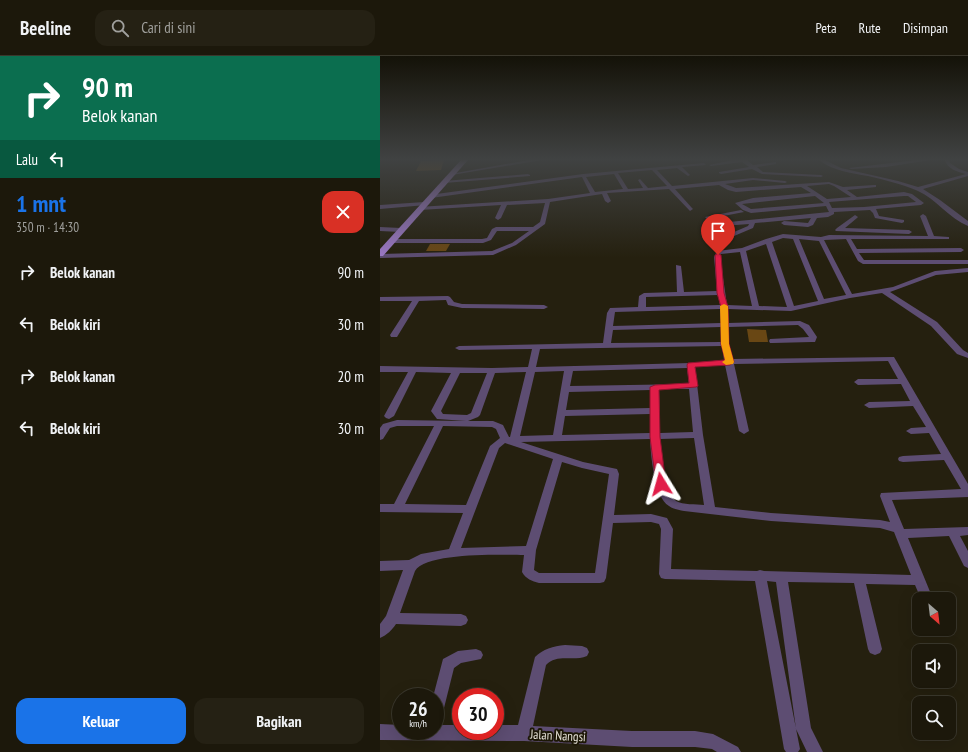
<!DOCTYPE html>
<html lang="id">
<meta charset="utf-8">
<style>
:root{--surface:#1c180b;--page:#252114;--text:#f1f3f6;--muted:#a0a09d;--line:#3a372c;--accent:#1a73e8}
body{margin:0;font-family:"PT Sans Narrow",sans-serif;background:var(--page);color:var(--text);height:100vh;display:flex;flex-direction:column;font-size:15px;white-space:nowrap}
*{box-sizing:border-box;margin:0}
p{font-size:13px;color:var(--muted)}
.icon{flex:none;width:22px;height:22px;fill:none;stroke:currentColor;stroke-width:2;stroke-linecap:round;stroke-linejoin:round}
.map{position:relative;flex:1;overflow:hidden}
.panel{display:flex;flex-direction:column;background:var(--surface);width:380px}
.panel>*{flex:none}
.banner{background:#0b6e4f;color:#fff;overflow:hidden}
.needle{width:26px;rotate:152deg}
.controls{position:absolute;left:532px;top:536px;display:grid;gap:8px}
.controls a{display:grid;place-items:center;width:44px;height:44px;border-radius:8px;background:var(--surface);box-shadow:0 4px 16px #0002,0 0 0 1px var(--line);font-size:20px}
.speed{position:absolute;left:12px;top:632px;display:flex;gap:8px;font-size:20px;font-weight:700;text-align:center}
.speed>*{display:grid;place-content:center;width:52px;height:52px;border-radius:50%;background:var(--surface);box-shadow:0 4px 16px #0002,0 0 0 1px var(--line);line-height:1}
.speed small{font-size:10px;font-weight:400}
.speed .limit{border:6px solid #d22;background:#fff;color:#111}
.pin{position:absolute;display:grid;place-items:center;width:34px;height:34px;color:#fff;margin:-41px -17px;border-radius:50% 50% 50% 0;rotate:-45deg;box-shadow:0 0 4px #0007}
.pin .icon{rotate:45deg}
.me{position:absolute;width:44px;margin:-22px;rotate:352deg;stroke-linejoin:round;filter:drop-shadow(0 0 3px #0008)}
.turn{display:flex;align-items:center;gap:14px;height:84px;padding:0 16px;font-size:18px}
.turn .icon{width:52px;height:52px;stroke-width:2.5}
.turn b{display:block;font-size:28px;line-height:34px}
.then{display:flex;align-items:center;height:38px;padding:0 16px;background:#0003;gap:8px;font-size:15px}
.round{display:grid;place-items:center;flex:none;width:42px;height:42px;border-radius:12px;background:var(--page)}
.summary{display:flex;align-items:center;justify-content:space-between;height:68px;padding:0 16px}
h1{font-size:24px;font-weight:700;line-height:30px;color:var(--accent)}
.button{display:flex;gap:8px;margin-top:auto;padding:8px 16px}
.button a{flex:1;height:46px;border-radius:12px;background:var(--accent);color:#fff;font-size:16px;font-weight:700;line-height:46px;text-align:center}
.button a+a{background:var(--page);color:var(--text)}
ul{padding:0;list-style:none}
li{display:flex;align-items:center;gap:12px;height:52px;padding:0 16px}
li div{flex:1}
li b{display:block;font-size:15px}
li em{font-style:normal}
header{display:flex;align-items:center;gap:24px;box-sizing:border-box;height:56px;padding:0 20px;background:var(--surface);border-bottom:1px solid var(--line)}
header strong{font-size:19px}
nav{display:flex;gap:22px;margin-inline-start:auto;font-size:14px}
.search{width:280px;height:36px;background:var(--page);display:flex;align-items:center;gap:10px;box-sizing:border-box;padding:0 14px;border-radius:12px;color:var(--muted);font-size:15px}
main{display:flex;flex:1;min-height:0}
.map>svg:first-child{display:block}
.building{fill:#694714}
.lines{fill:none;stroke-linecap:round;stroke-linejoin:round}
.street{fill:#5d4d72;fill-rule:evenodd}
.primary{fill:#9b78c5;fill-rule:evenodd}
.route{fill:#e11d48;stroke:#92132f}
.slow{fill:#f59e0b}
.labels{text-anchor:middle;stroke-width:4;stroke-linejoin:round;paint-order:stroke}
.near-street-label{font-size:13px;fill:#e4e0d5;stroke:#1c1706}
</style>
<header>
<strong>Beeline</strong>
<div class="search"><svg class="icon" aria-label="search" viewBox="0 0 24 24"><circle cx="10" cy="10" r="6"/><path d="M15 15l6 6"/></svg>Cari di sini</div>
<nav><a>Peta</a><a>Rute</a><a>Disimpan</a></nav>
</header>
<main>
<section class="panel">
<div class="banner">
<div class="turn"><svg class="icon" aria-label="right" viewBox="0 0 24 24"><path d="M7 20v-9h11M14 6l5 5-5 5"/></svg><div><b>90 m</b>Belok kanan</div></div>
<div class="then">Lalu<svg class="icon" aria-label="left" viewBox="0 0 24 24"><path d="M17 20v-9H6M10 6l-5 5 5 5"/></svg></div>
</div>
<div class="summary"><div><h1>1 mnt</h1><p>350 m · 14:30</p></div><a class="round" style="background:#d93025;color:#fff"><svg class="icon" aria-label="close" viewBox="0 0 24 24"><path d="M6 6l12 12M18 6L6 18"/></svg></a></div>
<ul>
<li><svg class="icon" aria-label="right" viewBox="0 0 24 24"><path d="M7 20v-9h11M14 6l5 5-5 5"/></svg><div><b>Belok kanan</b></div><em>90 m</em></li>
<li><svg class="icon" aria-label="left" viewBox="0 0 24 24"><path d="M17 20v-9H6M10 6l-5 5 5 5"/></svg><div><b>Belok kiri</b></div><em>30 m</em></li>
<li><svg class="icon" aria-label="right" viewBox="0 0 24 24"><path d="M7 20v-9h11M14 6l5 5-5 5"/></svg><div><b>Belok kanan</b></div><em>20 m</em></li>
<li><svg class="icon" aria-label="left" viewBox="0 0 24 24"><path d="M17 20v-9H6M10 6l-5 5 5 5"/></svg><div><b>Belok kiri</b></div><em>30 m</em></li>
</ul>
<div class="button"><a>Keluar</a><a>Bagikan</a></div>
</section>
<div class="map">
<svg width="588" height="696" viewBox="0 0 588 696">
<rect width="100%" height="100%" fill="#25200f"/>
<!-- building -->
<g class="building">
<path d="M 64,104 L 61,114 L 36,115 L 41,105 Z"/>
<path d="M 50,188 L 70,188 L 66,195 L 46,195 Z"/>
<path d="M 367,273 L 386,274 L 388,286 L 369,286 Z"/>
</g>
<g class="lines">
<!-- street -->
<g class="street">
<path d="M 149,104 L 162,104 L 72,119 L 70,118 Z"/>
<path d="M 353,104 L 367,104 L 373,109 L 396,106 L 396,108 L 377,111 L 383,116 L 441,119 L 443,120 L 441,121 L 382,118 L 372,113 L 341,118 L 339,117 L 339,116 L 369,111 L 362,106 L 331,110 L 329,109 Z"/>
<path d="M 439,104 L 445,104 L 461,112 L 518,125 L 538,131 L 586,118 C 578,116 567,113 565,104 L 569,104 L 570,107 L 579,113 L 588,116 L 588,120 L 543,133 L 560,144 L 588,165 L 588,170 C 570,163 556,143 538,135 C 522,128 505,124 488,120 C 471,117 453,115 439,104 Z"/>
<path d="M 536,104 L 550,104 L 506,111 L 471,113 L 469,112 Z"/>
<path d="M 324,107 L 326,109 L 302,111 L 310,119 L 308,120 L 297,112 L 277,114 L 292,130 L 373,122 L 405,125 L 407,126 L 405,127 L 373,124 L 345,128 L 356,132 L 449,126 L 463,131 L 494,129 L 496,129 L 496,131 L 467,134 L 477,141 L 524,136 L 532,138 L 544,147 L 541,149 L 496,153 L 499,160 L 524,164 L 524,166 L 522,167 L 495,162 L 493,157 L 490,154 L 454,156 L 454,158 L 448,161 L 437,162 L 433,169 L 428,171 L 404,169 L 401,167 L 404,165 L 428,167 L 431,162 L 375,167 L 373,172 L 354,180 L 334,170 L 325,161 L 361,154 L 364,156 L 333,162 L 339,167 L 449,156 L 446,150 L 371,157 L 363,154 L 355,147 L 373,142 L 431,137 L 421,131 L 356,136 L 348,134 L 339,129 L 295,133 L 312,152 L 313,153 L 310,155 L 289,133 L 227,137 L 231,145 L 228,147 L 225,145 L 222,138 L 170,146 L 165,168 L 136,189 L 113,199 L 0,202 L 0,198 L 112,195 L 132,187 L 149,175 L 117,175 L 111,184 L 103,187 L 11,187 L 8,185 L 11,183 L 102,183 L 107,182 L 112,173 L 116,171 L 153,171 L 160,166 L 165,147 L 127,149 L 121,162 L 118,164 L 115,162 L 121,149 L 40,154 L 38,153 L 38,151 L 168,143 L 210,137 L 202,121 L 51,142 L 49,141 L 49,139 L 203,118 ZM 272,114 L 287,130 L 268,132 L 260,123 L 258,124 L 263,132 L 248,133 L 238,117 ZM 234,118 L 243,133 L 215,136 L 206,121 ZM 449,128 L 454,130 L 471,141 L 447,143 L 427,130 ZM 435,140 L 444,147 L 371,153 L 362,148 ZM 524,140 L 528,140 L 536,146 L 484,151 L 452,152 L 449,146 ZM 369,168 L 368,170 L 354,176 L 343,170 Z"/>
<path d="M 148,118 L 150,119 L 150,120 L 64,127 L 62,126 L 64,125 Z"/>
<path d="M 44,146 L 47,148 L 46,149 L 0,153 L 0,149 Z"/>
<path d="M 543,158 L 546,160 L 554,180 L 569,181 L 569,183 L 471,183 L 477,193 L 581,192 L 584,194 L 581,196 L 479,197 L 484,204 L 588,204 L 588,208 L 483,208 L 478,205 L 466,183 L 444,184 L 472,238 L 513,231 L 555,215 L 588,212 L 588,216 L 556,219 L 510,236 L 557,266 L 583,294 L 588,297 L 588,302 L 577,298 L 551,270 L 502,237 L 470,242 L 411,255 L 348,253 L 348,267 L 420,265 L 429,269 L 437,281 L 435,286 L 432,286 L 393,287 L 390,287 L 389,285 L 390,283 L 429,281 L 423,273 L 418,269 L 348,271 L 349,288 L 352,303 L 514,301 L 588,428 L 588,441 L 512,444 L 524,473 L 588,471 L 588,479 L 580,480 L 588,495 L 588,512 L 584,510 L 569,480 L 528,482 L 553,543 L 541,543 L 535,529 L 486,528 L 502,593 L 500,597 L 495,599 L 490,597 L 488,593 L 474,527 L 408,526 L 431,672 L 443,696 L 427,696 L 416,673 L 396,526 L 387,525 L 420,693 L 418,696 L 406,696 L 404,693 L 375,525 L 285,523 L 281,522 L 279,518 L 281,473 L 279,468 L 271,466 L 233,467 L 226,522 L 224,526 L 220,527 L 159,527 C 152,525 146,523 142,516 L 144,499 C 122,499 47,496 35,515 L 20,557 L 81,558 L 86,560 L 88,564 L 86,568 L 81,570 L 16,568 C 12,574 7,579 0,582 L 0,568 L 6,560 L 23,514 L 0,515 L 0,505 L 29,504 L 41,498 L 69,493 L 83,457 L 0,456 L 0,448 L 14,448 L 54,370 L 17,370 L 10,372 L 3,383 L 0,384 L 0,372 L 3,368 L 17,364 L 86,365 L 57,363 L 51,355 L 71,317 L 36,316 L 14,360 L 9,363 L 6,362 L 4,360 L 28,316 L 0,316 L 0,310 L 112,312 L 148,311 L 152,293 L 79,294 L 75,292 L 79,290 L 223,287 L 227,257 L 230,252 L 258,251 L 259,240 L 264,237 L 297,236 L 296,209 L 301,210 L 304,236 L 337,235 L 334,201 L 337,195 L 362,192 L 386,183 L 403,178 L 441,181 L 449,179 L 548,180 L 540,160 ZM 403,182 L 413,183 L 438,245 L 414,250 L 392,186 ZM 419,183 L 439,185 L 466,239 L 444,243 ZM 386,188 L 407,251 L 379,250 L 366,195 ZM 360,196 L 372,250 L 347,249 L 340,201 L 341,198 ZM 338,239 L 340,249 L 266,251 L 266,241 ZM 340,253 L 341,267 L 233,270 L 235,256 ZM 341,271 L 341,286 L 231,287 L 233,274 ZM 342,290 L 344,304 L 311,307 L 156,311 L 160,293 ZM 508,305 L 518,323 L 478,323 L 474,326 L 478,329 L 521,328 L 530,345 L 489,346 L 484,349 L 489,352 L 533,350 L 546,371 L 531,372 L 526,375 L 531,378 L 549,377 L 561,398 L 523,400 L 519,401 L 518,403 L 519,405 L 523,406 L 564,404 L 581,433 L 501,437 L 500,440 L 510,466 L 500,464 L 391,457 L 335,451 L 323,379 L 315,311 L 345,309 L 359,375 L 364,378 L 369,375 L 354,308 ZM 307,312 L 309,328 L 190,330 L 193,315 ZM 184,315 L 173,379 L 140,380 L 155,316 ZM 146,316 L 130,381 L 129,381 L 123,369 L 113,365 L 88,365 L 98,361 L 100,359 L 115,317 ZM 80,317 L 107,317 L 91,357 L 87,359 L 63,358 L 61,355 ZM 279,333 L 309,333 L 313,376 L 280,377 ZM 271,334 L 270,352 L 186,354 L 189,336 ZM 270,358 L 270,377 L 182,379 L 185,360 ZM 63,370 L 112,371 L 116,373 L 120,382 L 110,390 L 86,449 L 25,448 ZM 314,382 L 324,449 C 316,448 303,449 296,445 C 283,436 281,398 280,383 ZM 270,383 C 271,400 274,441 289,450 C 293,453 299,454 304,455 L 391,465 L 500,472 L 514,476 L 531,519 L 384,515 L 380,514 L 377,515 L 291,513 L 293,473 L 287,462 L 271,458 L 234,459 L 239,418 L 237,413 L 203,406 L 141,386 ZM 125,387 L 173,403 L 146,490 L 81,492 L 119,392 ZM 182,406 L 202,412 L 229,418 L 215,517 L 159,517 L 154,514 L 156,494 Z"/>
<path d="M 475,159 L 478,161 L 477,162 L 465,172 L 529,174 L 532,176 L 529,178 L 456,175 L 455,174 L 457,172 Z"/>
<path d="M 0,171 L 21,172 L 24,174 L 21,176 L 0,175 Z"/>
<path d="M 68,240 L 70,241 L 74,246 L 82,248 L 164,249 L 168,251 L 164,253 L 82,252 L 68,249 L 66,244 L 39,245 L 17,281 L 11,281 L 10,279 L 32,245 L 0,245 L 0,241 Z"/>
<path d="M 185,589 L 202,590 L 207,592 L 209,596 L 207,600 C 193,606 177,597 166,609 L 153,670 L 252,675 L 315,675 L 333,678 L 358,691 L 361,696 L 337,696 L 332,693 L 315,691 L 252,691 L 144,685 L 0,684 L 0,668 L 21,669 L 21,675 L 55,675 L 55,669 L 81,669 L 81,675 L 115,675 L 115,669 L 138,669 L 155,601 C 163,593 173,590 185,589 Z"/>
<path d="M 96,593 L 101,595 L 103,599 L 101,603 L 81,607 L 74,612 L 62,660 L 60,665 L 55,667 L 55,641 L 53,641 L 63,603 L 78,595 Z"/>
</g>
<!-- primary -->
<path class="primary" d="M 81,104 L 88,104 L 3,200 L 0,200 L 0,193 Z"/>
</g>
<!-- sky -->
<linearGradient id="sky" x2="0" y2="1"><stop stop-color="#141208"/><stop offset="0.51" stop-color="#404242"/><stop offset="1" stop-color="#404242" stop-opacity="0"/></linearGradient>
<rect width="588" height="202" fill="url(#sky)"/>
<!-- route -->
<path class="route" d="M 338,197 L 341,199 L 344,237 L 348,251 L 349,288 L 354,306 L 350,309 L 315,311 L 318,330 L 316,331 L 279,334 L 280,381 L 286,428 L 285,430 L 277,430 L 276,428 L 270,381 L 270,331 L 275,329 L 309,327 L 307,309 L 308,307 L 345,304 L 341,288 L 341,251 L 337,237 L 335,199 Z"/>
<!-- slow -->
<path class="slow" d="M 344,248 L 348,250 L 349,288 L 354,306 L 353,308 L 346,309 L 342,306 L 345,304 L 341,288 L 340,250 Z"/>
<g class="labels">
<!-- near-street labels -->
<g class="near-street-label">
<text transform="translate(178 679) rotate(3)" y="5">Jalan Nangsi</text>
</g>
</g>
</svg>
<div class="controls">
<a><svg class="needle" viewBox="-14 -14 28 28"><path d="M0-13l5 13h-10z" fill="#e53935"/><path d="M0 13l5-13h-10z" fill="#a0a09d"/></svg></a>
<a><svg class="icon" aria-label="sound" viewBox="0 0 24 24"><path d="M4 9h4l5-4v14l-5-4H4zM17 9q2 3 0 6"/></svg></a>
<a><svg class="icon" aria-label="search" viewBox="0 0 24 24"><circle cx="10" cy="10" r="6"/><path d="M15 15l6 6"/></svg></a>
</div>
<div class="speed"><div>26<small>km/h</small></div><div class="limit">30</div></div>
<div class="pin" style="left:338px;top:199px;background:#d93025"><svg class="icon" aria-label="arrive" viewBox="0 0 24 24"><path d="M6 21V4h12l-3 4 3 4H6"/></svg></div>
<svg class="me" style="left:281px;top:428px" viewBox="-20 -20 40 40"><path d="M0-17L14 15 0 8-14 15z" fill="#e11d48" stroke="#fff" stroke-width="4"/></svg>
</div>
</main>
